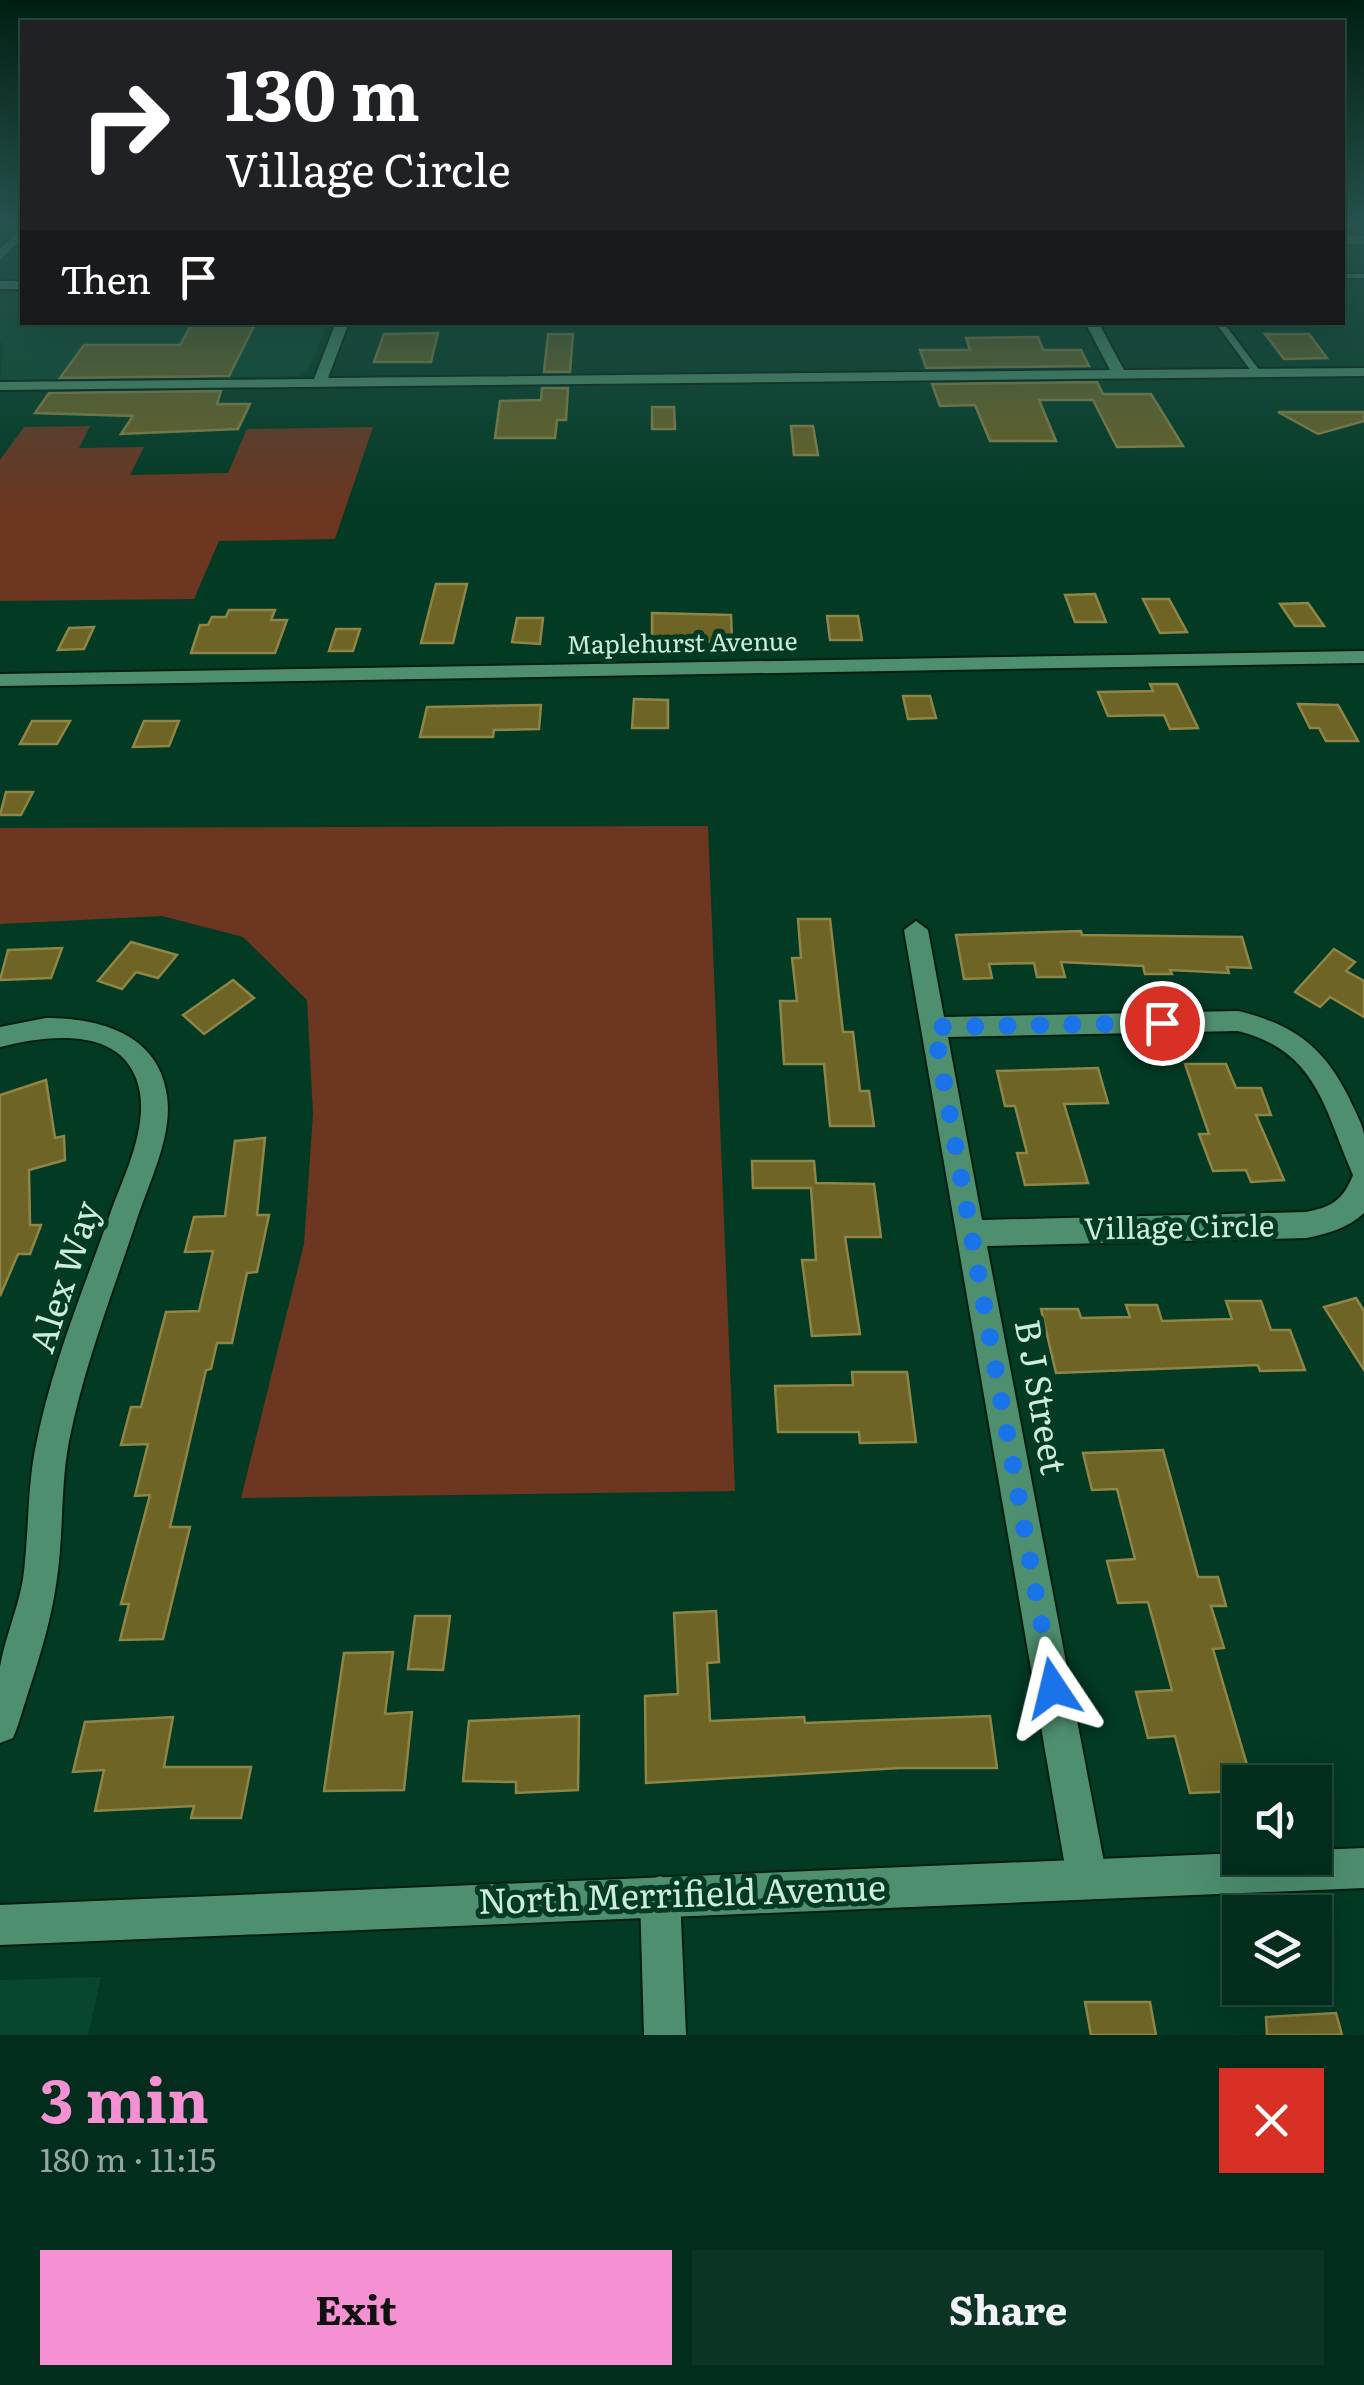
<!DOCTYPE html>
<meta charset="utf-8">
<style>
:root{--surface:#022c1b;--page:#0c3424;--text:#f1f3f6;--muted:#96a7a3;--line:#23483a;--accent:#f591d2}
body{margin:0;font-family:Literata,serif;background:var(--page);color:var(--text);height:100vh;display:flex;flex-direction:column;font-size:38px;white-space:nowrap}
*{box-sizing:border-box;margin:0}
p{font-size:32px;color:var(--muted)}
.icon{flex:none;width:55px;height:55px;fill:none;stroke:currentColor;stroke-width:2;stroke-linecap:round;stroke-linejoin:round}
.map{position:relative;height:2035px;overflow:hidden}
.details{display:flex;flex-direction:column;background:var(--surface);flex:1}
.details>*{flex:none}
.banner{position:absolute;left:20px;top:20px;width:1325px;height:305px;border-radius:0px;box-shadow:0 10px 40px #0002,0 0 0 2px var(--line);background:#202124;color:#fff;overflow:hidden}
.fabs{position:absolute;left:1222px;top:1765px;display:grid;gap:20px}
.fabs a{display:grid;place-items:center;width:110px;height:110px;border-radius:0px;background:var(--surface);box-shadow:0 10px 40px #0002,0 0 0 2px var(--line);font-size:50px}
.pin{position:absolute;display:grid;place-items:center;width:85px;height:85px;color:#fff;margin:-42px;border:5px solid #fff;border-radius:50%;box-shadow:0 2px 10px #0007}
.me{position:absolute;width:110px;margin:-55px;rotate:350deg;stroke-linejoin:round;filter:drop-shadow(0 0 8px #0008)}
.turn{display:flex;align-items:center;gap:35px;height:210px;padding:0 40px;font-size:45px}
.turn .icon{width:130px;height:130px;stroke-width:2.5}
.turn b{display:block;font-size:70px;line-height:85px}
.then{display:flex;align-items:center;height:95px;padding:0 40px;background:#0003;gap:20px;font-size:38px}
.round{display:grid;place-items:center;flex:none;width:105px;height:105px;border-radius:0px;background:var(--page)}
.summary{display:flex;align-items:center;justify-content:space-between;height:170px;padding:0 40px}
h1{font-size:60px;font-weight:700;line-height:75px;color:var(--accent)}
.cta{display:flex;gap:20px;margin-top:auto;padding:20px 40px}
.cta a{flex:1;height:115px;border-radius:0px;background:var(--accent);color:#111;font-size:40px;font-weight:700;line-height:115px;text-align:center}
.cta a+a{background:var(--page);color:var(--text)}
.map>svg:first-child{display:block}
.built{fill:#08472f}
.green{fill:#6d3620}
.building{fill:#6d6426;stroke:#8e8547;stroke-width:2.5}
.lines{fill:none;stroke-linecap:round;stroke-linejoin:round}
.lane-casing{stroke:#001e10;stroke-width:4}
.street-casing{stroke:#001e10;stroke-width:4}
.secondary-casing{stroke:#001e10;stroke-width:4}
.lane{fill:#4e8f6f;fill-rule:evenodd}
.street{fill:#4e8f6f;fill-rule:evenodd}
.secondary{fill:#4e8f6f;fill-rule:evenodd}
.route{stroke:#1a73e8;stroke-width:18;stroke-dasharray:0 32.4}
.labels{text-anchor:middle;stroke-width:10;stroke-linejoin:round;paint-order:stroke}
.far-street-label{font-size:25px;fill:#cdeddb;stroke:#023a24}
.street-label{font-size:30px;fill:#cdeddb;stroke:#023a24}
.near-street-label{font-size:35px;fill:#cdeddb;stroke:#023a24}
</style>
<div class="map">
<svg width="1364" height="2035" viewBox="0 0 1364 2035">
<rect width="100%" height="100%" fill="#023a24"/>
<!-- built -->
<g class="built">
<path d="M 0,292 L 22,292 L 22,322 L 328,323 L 307,371 L 297,376 L 0,380 L 3,343 L 0,343 Z"/>
<path d="M 101,1977 L 88,2035 L 0,2035 L 0,1980 Z"/>
</g>
<!-- green -->
<g class="green">
<path d="M 90,426 L 79,448 L 144,447 L 130,475 L 228,473 L 247,429 L 373,427 L 335,539 L 219,541 L 194,599 L 0,601 L 0,460 L 24,427 Z"/>
<path d="M 708,826 L 735,1491 L 241,1498 L 304,1244 L 313,1114 L 307,1000 L 243,937 L 162,916 L 0,924 L 0,828 Z"/>
</g>
<!-- building -->
<g class="building">
<path d="M 193,322 L 256,322 L 229,376 L 60,378 L 84,345 L 180,345 Z"/>
<path d="M 438,333 L 431,362 L 374,362 L 384,334 Z"/>
<path d="M 548,334 L 573,334 L 570,372 L 544,372 Z"/>
<path d="M 1265,334 L 1309,334 L 1327,358 L 1284,359 Z"/>
<path d="M 1038,337 L 1043,350 L 1081,350 L 1089,366 L 926,368 L 920,350 L 970,350 L 966,338 Z"/>
<path d="M 1097,382 L 1103,394 L 1151,394 L 1183,446 L 1117,447 L 1093,400 L 1039,400 L 1056,441 L 990,441 L 975,405 L 940,406 L 932,384 Z"/>
<path d="M 542,388 L 568,388 L 566,420 L 557,420 L 555,438 L 495,438 L 500,401 L 541,400 Z"/>
<path d="M 221,391 L 217,404 L 250,404 L 238,429 L 121,434 L 133,416 L 35,413 L 49,393 Z"/>
<path d="M 652,407 L 674,407 L 675,429 L 652,429 Z"/>
<path d="M 1278,412 L 1364,412 L 1364,421 L 1318,434 Z"/>
<path d="M 791,426 L 813,426 L 818,455 L 794,455 Z"/>
<path d="M 436,584 L 467,584 L 453,643 L 421,643 Z"/>
<path d="M 1095,594 L 1106,622 L 1075,622 L 1065,595 Z"/>
<path d="M 1143,599 L 1169,599 L 1187,632 L 1160,633 Z"/>
<path d="M 1308,603 L 1324,626 L 1295,626 L 1280,604 Z"/>
<path d="M 229,610 L 275,610 L 271,620 L 287,620 L 275,653 L 191,653 L 200,625 L 208,625 L 212,617 L 226,617 Z"/>
<path d="M 652,613 L 731,615 L 732,641 L 652,643 Z"/>
<path d="M 827,616 L 858,616 L 862,640 L 830,640 Z"/>
<path d="M 517,618 L 543,618 L 540,644 L 512,642 Z"/>
<path d="M 94,627 L 84,649 L 58,650 L 69,628 Z"/>
<path d="M 336,629 L 360,629 L 353,651 L 329,651 Z"/>
<path d="M 1150,684 L 1177,684 L 1198,728 L 1170,729 L 1164,715 L 1108,716 L 1098,692 L 1153,691 Z"/>
<path d="M 903,696 L 930,696 L 936,718 L 908,719 Z"/>
<path d="M 634,699 L 668,700 L 668,728 L 632,728 Z"/>
<path d="M 1298,704 L 1338,705 L 1358,741 L 1326,741 L 1319,728 L 1310,728 Z"/>
<path d="M 541,705 L 539,729 L 494,730 L 493,737 L 420,737 L 427,707 Z"/>
<path d="M 32,721 L 70,721 L 57,744 L 20,744 Z"/>
<path d="M 144,721 L 179,721 L 169,746 L 133,747 Z"/>
<path d="M 6,792 L 33,792 L 21,815 L 0,815 Z"/>
<path d="M 798,919 L 830,919 L 843,1032 L 853,1032 L 860,1091 L 869,1091 L 874,1126 L 830,1126 L 824,1064 L 784,1064 L 780,1001 L 797,1001 L 792,958 L 801,958 Z"/>
<path d="M 1081,931 L 1082,935 L 1242,937 L 1251,968 L 1227,967 L 1229,973 L 1170,970 L 1172,974 L 1145,974 L 1143,966 L 1061,962 L 1065,977 L 1037,977 L 1034,963 L 989,964 L 992,978 L 964,979 L 956,935 Z"/>
<path d="M 131,942 L 177,955 L 158,978 L 136,972 L 122,989 L 98,981 Z"/>
<path d="M 62,948 L 51,978 L 0,980 L 8,950 Z"/>
<path d="M 1334,949 L 1355,962 L 1346,971 L 1364,981 L 1364,1017 L 1330,997 L 1320,1007 L 1295,992 Z"/>
<path d="M 233,980 L 254,998 L 204,1034 L 183,1015 Z"/>
<path d="M 1185,1064 L 1226,1064 L 1236,1088 L 1261,1088 L 1271,1115 L 1256,1115 L 1284,1180 L 1251,1182 L 1246,1170 L 1213,1171 L 1199,1134 L 1209,1134 Z"/>
<path d="M 1098,1068 L 1108,1103 L 1064,1104 L 1088,1183 L 1025,1185 L 1017,1153 L 1027,1153 L 1015,1106 L 1005,1106 L 997,1071 Z"/>
<path d="M 46,1080 L 55,1138 L 64,1136 L 65,1160 L 29,1170 L 30,1225 L 41,1225 L 30,1254 L 18,1254 L 0,1296 L 0,1095 Z"/>
<path d="M 265,1138 L 257,1215 L 269,1215 L 257,1272 L 247,1273 L 232,1343 L 217,1343 L 211,1369 L 206,1370 L 170,1527 L 190,1527 L 163,1639 L 120,1640 L 129,1604 L 121,1604 L 150,1495 L 135,1496 L 148,1444 L 121,1445 L 131,1407 L 141,1407 L 166,1312 L 199,1311 L 213,1251 L 185,1252 L 194,1217 L 225,1216 L 235,1141 Z"/>
<path d="M 752,1161 L 814,1161 L 816,1183 L 874,1184 L 881,1237 L 845,1237 L 860,1334 L 812,1336 L 802,1260 L 816,1260 L 811,1188 L 753,1188 Z"/>
<path d="M 1356,1298 L 1364,1311 L 1364,1370 L 1324,1307 Z"/>
<path d="M 1226,1301 L 1261,1301 L 1271,1330 L 1290,1330 L 1305,1370 L 1260,1371 L 1258,1365 L 1056,1373 L 1041,1309 L 1078,1309 L 1081,1318 L 1130,1317 L 1126,1305 L 1157,1305 L 1162,1321 L 1232,1319 Z"/>
<path d="M 852,1372 L 907,1372 L 916,1442 L 860,1443 L 859,1432 L 778,1432 L 775,1386 L 853,1385 Z"/>
<path d="M 1163,1450 L 1198,1577 L 1218,1577 L 1226,1606 L 1211,1606 L 1224,1648 L 1213,1649 L 1252,1782 L 1240,1782 L 1240,1791 L 1190,1793 L 1175,1736 L 1148,1738 L 1136,1692 L 1172,1690 L 1148,1602 L 1118,1603 L 1107,1561 L 1135,1559 L 1117,1489 L 1092,1490 L 1083,1453 Z"/>
<path d="M 716,1611 L 719,1662 L 707,1663 L 710,1721 L 804,1717 L 805,1723 L 990,1716 L 997,1768 L 900,1768 L 646,1783 L 645,1696 L 678,1694 L 674,1613 Z"/>
<path d="M 415,1616 L 450,1616 L 443,1670 L 408,1669 Z"/>
<path d="M 393,1652 L 385,1714 L 412,1712 L 404,1790 L 324,1791 L 344,1653 Z"/>
<path d="M 579,1716 L 578,1790 L 516,1793 L 516,1782 L 463,1781 L 469,1721 Z"/>
<path d="M 173,1717 L 164,1767 L 251,1767 L 241,1818 L 191,1818 L 194,1806 L 95,1811 L 104,1770 L 73,1772 L 85,1722 Z"/>
<path d="M 1085,2002 L 1150,2002 L 1156,2035 L 1091,2035 Z"/>
<path d="M 1336,2013 L 1342,2035 L 1267,2035 L 1266,2017 Z"/>
</g>
<g class="lines">
<!-- lane casing -->
<g class="lane-casing">
<g id="lane">
<rect x="1342" y="274" width="22" height="4"/>
<path d="M 1215,322 L 1223,322 L 1260,371 L 1260,375 L 1254,375 Z"/>
</g>
</g>
<!-- street casing -->
<g class="street-casing">
<g id="street">
<path d="M 22,227 L 22,238 L 0,261 L 0,249 Z"/>
<rect x="1342" y="236" width="22" height="8"/>
<rect x="0" y="281" width="22" height="8"/>
<path d="M 336,322 L 349,322 L 328,378 L 1110,370 L 1085,322 L 1098,322 L 1124,370 L 1364,368 L 1364,376 L 0,390 L 0,382 L 314,379 Z"/>
<path d="M 1364,651 L 1364,663 L 0,686 L 0,674 Z"/>
<path d="M 916,921 L 928,930 L 944,1017 L 1238,1011 C 1293,1024 1324,1047 1349,1098 C 1354,1109 1362,1123 1364,1134 C 1364,1159 1364,1187 1364,1213 C 1348,1228 1327,1234 1306,1238 L 987,1246 L 1107,1878 L 1101,1892 L 1087,1898 L 1073,1892 L 1067,1878 L 904,930 ZM 1238,1031 C 1318,1051 1324,1110 1353,1175 C 1343,1200 1332,1207 1306,1212 L 982,1220 L 948,1037 Z"/>
<path d="M 46,1018 C 100,1018 159,1034 167,1096 C 173,1137 148,1184 136,1222 C 112,1294 84,1366 69,1441 C 60,1488 64,1537 56,1585 C 49,1633 32,1679 18,1725 L 13,1738 L 0,1743 C 0,1719 0,1691 0,1667 C 5,1637 18,1609 23,1579 C 29,1536 27,1492 35,1450 C 50,1370 82,1293 109,1217 C 123,1176 153,1122 136,1078 C 116,1025 42,1036 0,1047 L 0,1027 Z"/>
<path d="M 660,1876 L 674,1882 L 680,1896 L 686,2035 L 644,2035 L 640,1896 L 646,1882 Z"/>
</g>
</g>
<!-- secondary casing -->
<g class="secondary-casing">
<path id="secondary" d="M 1364,1848 L 1364,1888 L 0,1945 L 0,1905 L 1240,1853 L 1240,1858 L 1315,1858 L 1315,1850 Z"/>
</g>
<!-- lane -->
<use href="#lane" class="lane"/>
<!-- street -->
<use href="#street" class="street"/>
<!-- secondary -->
<use href="#secondary" class="secondary"/>
</g>
<!-- sky -->
<linearGradient id="sky" x2="0" y2="1"><stop stop-color="#012014"/><stop offset="0.44" stop-color="#285550"/><stop offset="1" stop-color="#285550" stop-opacity="0"/></linearGradient>
<rect width="1364" height="511" fill="url(#sky)"/>
<g class="lines">
<!-- route -->
<path class="route" d="M 1053,1688 L 934,1027 L 1162,1023"/>
</g>
<g class="labels">
<!-- far-street labels -->
<g class="far-street-label">
<text transform="translate(682 643) rotate(-1)" y="9">Maplehurst Avenue</text>
</g>
<!-- street labels -->
<g class="street-label">
<text transform="translate(1179 1228) rotate(-1)" y="10">Village Circle</text>
</g>
<!-- near-street labels -->
<g class="near-street-label">
<text transform="translate(65 1277) rotate(-72)" y="12">Alex Way</text>
<text transform="translate(1040 1397) rotate(80)" y="12">B J Street</text>
<text transform="translate(682 1895) rotate(-2)" y="12">North Merrifield Avenue</text>
</g>
</g>
</svg>
<div class="fabs">
<a><svg class="icon" aria-label="sound" viewBox="0 0 24 24"><path d="M4 9h4l5-4v14l-5-4H4zM17 9q2 3 0 6"/></svg></a>
<a><svg class="icon" aria-label="layers" viewBox="0 0 24 24"><path d="M12 4l9 5-9 5-9-5zM3 14l9 5 9-5"/></svg></a>
</div>
<div class="pin" style="left:1162px;top:1023px;background:#d93025"><svg class="icon" aria-label="arrive" viewBox="0 0 24 24"><path d="M6 21V4h12l-3 4 3 4H6"/></svg></div>
<svg class="me" style="left:1053px;top:1688px" viewBox="-20 -20 40 40"><path d="M0-17L14 15 0 8-14 15z" fill="#1a73e8" stroke="#fff" stroke-width="4"/></svg>
<div class="banner">
<div class="turn"><svg class="icon" aria-label="right" viewBox="0 0 24 24"><path d="M7 20v-9h11M14 6l5 5-5 5"/></svg><div><b>130 m</b>Village Circle</div></div>
<div class="then">Then<svg class="icon" aria-label="arrive" viewBox="0 0 24 24"><path d="M6 21V4h12l-3 4 3 4H6"/></svg></div>
</div>
</div>
<section class="details">
<div class="summary"><div><h1>3 min</h1><p>180 m · 11:15</p></div><a class="round" style="background:#d93025;color:#fff"><svg class="icon" aria-label="close" viewBox="0 0 24 24"><path d="M6 6l12 12M18 6L6 18"/></svg></a></div>
<div class="cta"><a>Exit</a><a>Share</a></div>
</section>
